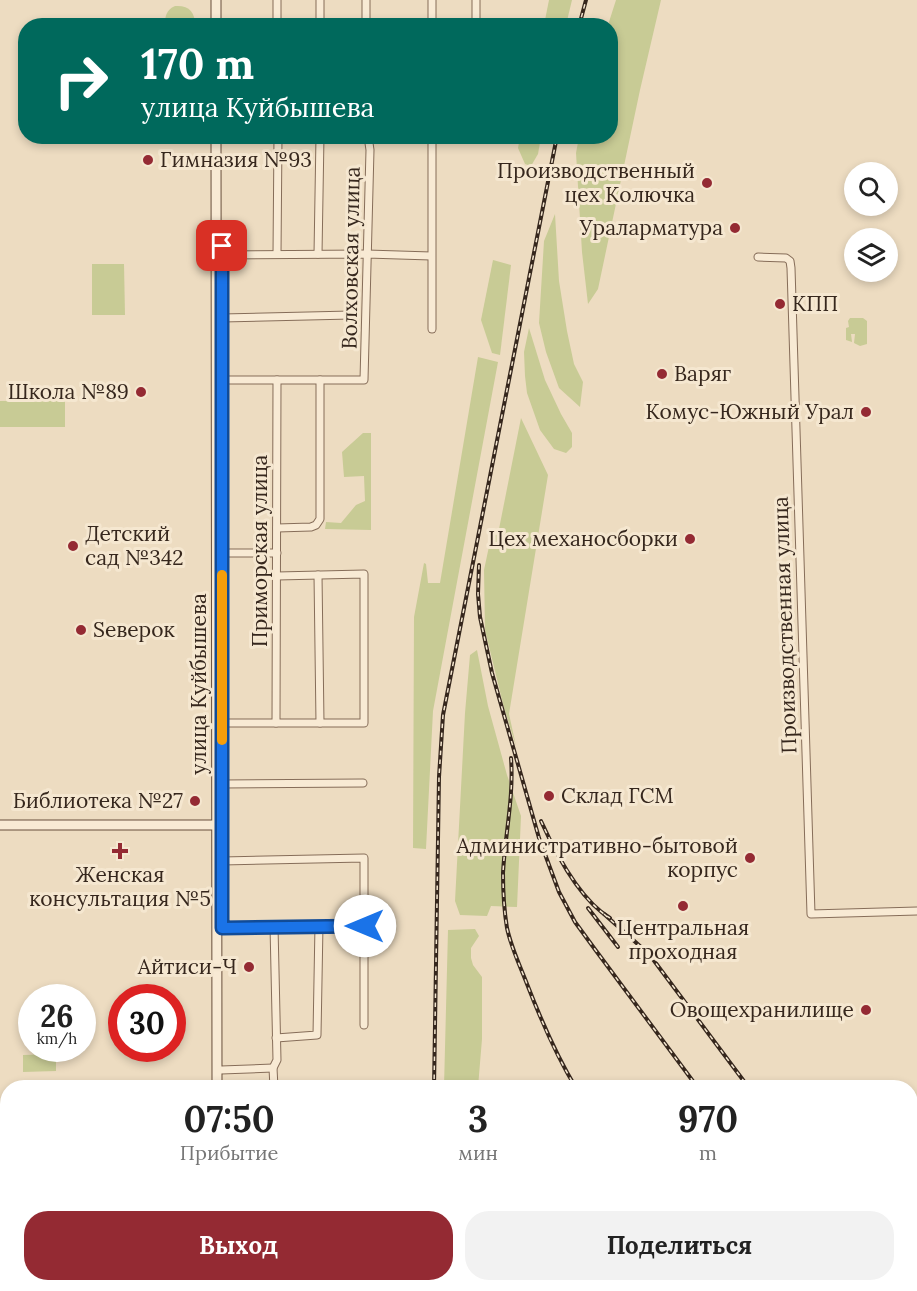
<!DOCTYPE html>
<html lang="ru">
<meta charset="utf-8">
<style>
:root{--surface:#fff;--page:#f2f2f2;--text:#222;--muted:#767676;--accent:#942a33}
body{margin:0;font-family:Lora,serif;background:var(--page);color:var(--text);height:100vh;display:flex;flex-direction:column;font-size:22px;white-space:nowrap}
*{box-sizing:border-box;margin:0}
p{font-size:20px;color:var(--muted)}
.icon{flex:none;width:33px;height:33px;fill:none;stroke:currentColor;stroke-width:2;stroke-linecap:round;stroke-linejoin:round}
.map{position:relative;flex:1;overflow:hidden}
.details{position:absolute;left:0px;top:1080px;width:918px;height:212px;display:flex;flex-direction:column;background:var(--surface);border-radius:24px 24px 0 0;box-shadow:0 3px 9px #0003}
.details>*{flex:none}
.guide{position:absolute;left:18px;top:18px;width:600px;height:126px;border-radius:24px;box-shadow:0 3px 9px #0003;background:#00695c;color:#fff;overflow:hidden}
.buttons{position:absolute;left:844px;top:162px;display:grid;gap:12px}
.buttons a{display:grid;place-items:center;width:54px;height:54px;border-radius:50%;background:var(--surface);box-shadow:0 3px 9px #0003;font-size:30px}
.speed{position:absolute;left:18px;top:984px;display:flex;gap:12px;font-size:30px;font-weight:700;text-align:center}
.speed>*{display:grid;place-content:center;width:78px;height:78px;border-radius:50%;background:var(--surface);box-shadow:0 3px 9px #0003;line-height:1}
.speed small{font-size:15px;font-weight:400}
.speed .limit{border:9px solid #d22;background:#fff;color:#111}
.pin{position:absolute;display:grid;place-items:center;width:51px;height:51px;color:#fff;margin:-26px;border-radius:12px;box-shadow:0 3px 9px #0006}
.me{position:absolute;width:66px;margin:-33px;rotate:270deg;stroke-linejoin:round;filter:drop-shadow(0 0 4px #0008)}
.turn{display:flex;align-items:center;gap:21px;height:126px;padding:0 24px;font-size:27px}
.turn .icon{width:78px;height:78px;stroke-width:2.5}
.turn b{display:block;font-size:42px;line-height:51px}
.eta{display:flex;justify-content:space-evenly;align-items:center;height:102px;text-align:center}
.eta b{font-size:36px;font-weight:700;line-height:42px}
.button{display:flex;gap:12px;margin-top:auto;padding:12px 24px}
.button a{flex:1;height:69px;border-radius:24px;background:var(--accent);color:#fff;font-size:24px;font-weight:700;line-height:69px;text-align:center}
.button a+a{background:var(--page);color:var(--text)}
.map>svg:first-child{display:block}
.green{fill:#c8cb95}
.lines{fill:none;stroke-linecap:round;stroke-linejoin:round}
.street-casing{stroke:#866d59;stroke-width:9}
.secondary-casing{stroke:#684f3c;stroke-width:11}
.street{stroke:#f8ead4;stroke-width:7}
.secondary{stroke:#f8ead4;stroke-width:9}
.rail-casing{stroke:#36271d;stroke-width:4}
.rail{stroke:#f5e7d0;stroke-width:1.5;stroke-dasharray:4.5;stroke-linecap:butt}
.route-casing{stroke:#114b97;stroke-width:15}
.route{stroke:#1a73e8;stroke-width:10}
.slow{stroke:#f59e0b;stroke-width:10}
.poi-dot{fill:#942a33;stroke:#f5e7d0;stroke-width:2}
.labels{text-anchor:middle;stroke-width:6;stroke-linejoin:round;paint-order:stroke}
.poi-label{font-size:21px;fill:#36271d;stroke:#f5e7d0;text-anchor:end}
.street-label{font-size:21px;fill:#36271d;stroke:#f5e7d0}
</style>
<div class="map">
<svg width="917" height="1291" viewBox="0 0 917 1291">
<rect width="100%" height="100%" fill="#eddcc1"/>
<!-- green -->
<g class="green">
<path d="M 549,0 L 572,0 L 566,25 L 544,25 Z"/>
<path d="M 616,0 L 661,0 L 640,90 L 598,289 L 588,304 L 582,252 L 576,153 L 579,137 L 610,136 L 610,26 L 608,25 Z"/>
<path d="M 175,6 C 189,5 195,12 195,25 L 165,25 C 165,16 166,10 175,6 Z"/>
<path d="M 520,137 L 541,137 L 538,154 L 531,166 L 525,164 L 518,148 Z"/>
<path d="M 555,214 L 559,281 L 567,331 L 574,364 L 583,382 L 580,407 L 559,388 L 546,352 L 539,323 L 544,241 Z"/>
<path d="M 493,260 L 511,265 L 500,355 L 492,353 L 481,320 Z"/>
<path d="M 92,264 L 124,264 L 125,315 L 92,315 Z"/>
<path d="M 850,318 L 863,318 L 867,321 L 867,344 L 860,346 L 854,343 L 855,334 L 851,334 L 852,342 L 846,340 L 846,328 L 849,327 L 848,321 Z"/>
<path d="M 529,328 L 545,380 L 561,414 L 572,433 L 572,447 L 566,453 L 554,449 L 540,430 L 527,393 L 525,376 L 524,352 Z"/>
<path d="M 478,357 L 498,362 L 433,711 L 426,849 L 413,848 L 414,617 L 424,563 L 426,564 L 428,583 L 440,583 Z"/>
<path d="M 65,400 L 65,427 L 0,427 L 0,401 Z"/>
<path d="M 521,418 L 548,475 L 509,714 L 516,746 L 504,708 L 485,630 L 484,570 L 491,537 L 498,534 Z"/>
<path d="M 363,433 L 371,433 L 371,530 L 325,529 L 326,522 L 341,523 L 356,505 L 365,501 L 364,476 L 344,477 L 342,452 Z"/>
<path d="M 477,650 L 488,706 L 507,775 L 521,816 L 517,907 L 491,906 L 487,916 L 460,915 L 455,901 L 465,713 L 470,655 Z"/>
<path d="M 475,929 L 479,936 L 471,948 L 471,958 L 473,965 L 482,977 L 482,1039 L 478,1087 L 444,1087 L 448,930 Z"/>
<path d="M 56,1054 L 56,1071 L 23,1072 L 23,1055 Z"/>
</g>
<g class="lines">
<!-- street casing -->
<g class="street-casing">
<g id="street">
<path d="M 277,0 L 277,26"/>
<path d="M 320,0 L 320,26"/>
<path d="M 366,26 L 366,0"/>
<path d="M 432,26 L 432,0"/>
<path d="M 476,26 L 476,0"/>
<path d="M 432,136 L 432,329"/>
<path d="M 277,254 L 278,136"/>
<path d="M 318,254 L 320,136"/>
<path d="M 222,255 L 367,254 L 431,256"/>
<path d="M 758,257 L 786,258 L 790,261 L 791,268 L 811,914 L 917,911"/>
<path d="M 222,318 L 351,315"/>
<path d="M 222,380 L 364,380 L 370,150 L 368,136"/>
<path d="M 277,528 L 311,527 L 316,525 L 320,519 L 320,380"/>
<path d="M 222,553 L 277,553"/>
<path d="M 318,575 L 320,723"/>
<path d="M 222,723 L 364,723 L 364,574 L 277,576"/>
<path d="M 276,723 L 277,380"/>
<path d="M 222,784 L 363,783"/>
<path d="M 222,861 L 364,858 L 364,1025"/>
<path d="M 222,928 L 365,926"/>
<path d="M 276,1038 L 317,1035 L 319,925"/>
<path d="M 221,1070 L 273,1068"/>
<path d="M 274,1088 L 273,1068 L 277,1060 L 274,926"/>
</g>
</g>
<!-- secondary casing -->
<g class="secondary-casing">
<g id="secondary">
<path d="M 216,0 L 216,26"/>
<path d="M 216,136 L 217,1088"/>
<path d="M 0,825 L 222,825"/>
<path d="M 0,1247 L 8,1247"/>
<path d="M 910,1269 L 917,1269"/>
<path d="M 0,1277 L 8,1276"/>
<path d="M 205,1284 L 228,1291"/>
<path d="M 267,1291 L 318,1284"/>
</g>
</g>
<!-- street -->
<use href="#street" class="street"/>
<!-- secondary -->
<use href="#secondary" class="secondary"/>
<!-- rail casing -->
<g class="rail-casing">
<g id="rail">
<path d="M 579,26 L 586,0"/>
<path d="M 479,565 L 478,594 L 480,617 L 492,673 L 539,838 L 559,892 L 575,922 L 594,948 L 698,1088"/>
<path d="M 511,758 C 514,797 505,834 503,873 C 503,891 504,910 507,928 C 511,947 520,966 527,984 C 541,1020 556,1055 576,1088"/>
<path d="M 541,821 C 555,852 580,900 610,918"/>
<path d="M 588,908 L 618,947"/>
<path d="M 604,914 L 641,947 L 652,958 L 749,1088"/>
<path d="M 434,1088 L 439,777 L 443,715 L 557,136"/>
<path d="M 401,1291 L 404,1284"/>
</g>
</g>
<!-- rail -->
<use href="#rail" class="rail"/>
</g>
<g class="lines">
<!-- route casing -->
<g class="route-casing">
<path id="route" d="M 222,246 L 222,928 L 365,926"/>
</g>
<!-- route -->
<use href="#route" class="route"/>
<!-- slow -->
<path class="slow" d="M 222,575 L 222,740"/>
</g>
<!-- markers -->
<g class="poi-dot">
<circle cx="148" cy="160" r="6"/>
<circle cx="707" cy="183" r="6"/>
<circle cx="735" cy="228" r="6"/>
<circle cx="780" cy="304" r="6"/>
<circle cx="662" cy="374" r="6"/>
<circle cx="141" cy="392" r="6"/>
<circle cx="866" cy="412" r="6"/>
<circle cx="690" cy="539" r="6"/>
<circle cx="73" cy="546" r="6"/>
<circle cx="81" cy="630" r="6"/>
<circle cx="549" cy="796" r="6"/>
<circle cx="195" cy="801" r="6"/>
<path d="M117 842h6v6h6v6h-6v6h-6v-6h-6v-6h6z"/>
<circle cx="750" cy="858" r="6"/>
<circle cx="683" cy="906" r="6"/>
<circle cx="249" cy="967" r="6"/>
<circle cx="866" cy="1010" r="6"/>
</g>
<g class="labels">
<!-- poi labels -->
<g class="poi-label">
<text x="160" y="167" text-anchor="start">Гимназия №93</text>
<text x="695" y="178">Производственный<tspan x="695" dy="24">цех Колючка</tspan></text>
<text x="723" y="235">Ураларматура</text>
<text x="792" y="311" text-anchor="start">КПП</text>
<text x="674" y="381" text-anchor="start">Варяг</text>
<text x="129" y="399">Школа №89</text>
<text x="854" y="419">Комус-Южный Урал</text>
<text x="85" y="541" text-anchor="start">Детский<tspan x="85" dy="24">сад №342</tspan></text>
<text x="678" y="546">Цех механосборки</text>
<text x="93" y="637" text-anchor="start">Sеверок</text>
<text x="561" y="803" text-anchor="start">Склад ГСМ</text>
<text x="183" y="808">Библиотека №27</text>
<text x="738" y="853">Административно-бытовой<tspan x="738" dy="24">корпус</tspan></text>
<text x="120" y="882" text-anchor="middle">Женская<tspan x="120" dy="24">консультация №5</tspan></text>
<text x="683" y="935" text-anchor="middle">Центральная<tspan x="683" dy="24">проходная</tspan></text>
<text x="237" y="974">Айтиси-Ч</text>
<text x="854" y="1017">Овощехранилище</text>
</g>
<!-- street labels -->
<g class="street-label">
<text transform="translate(351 258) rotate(-89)" y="7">Волховская улица</text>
<text transform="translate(260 551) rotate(-90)" y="7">Приморская улица</text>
<text transform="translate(785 625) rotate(-92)" y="7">Производственная улица</text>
<text transform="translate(199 684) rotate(-90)" y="7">улица Куйбышева</text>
</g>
</g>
</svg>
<div class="buttons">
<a><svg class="icon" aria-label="search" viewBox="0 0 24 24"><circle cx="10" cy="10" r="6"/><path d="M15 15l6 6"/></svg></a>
<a><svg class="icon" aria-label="layers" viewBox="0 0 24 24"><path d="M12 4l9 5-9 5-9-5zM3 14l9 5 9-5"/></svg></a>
</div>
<div class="speed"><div>26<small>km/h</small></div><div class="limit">30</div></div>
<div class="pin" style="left:222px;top:246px;background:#d93025"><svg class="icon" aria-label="arrive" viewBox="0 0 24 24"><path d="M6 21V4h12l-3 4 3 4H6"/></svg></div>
<svg class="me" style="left:365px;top:926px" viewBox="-20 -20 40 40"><circle r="19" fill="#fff"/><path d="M0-13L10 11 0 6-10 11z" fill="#1a73e8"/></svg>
<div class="guide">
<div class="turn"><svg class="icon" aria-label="right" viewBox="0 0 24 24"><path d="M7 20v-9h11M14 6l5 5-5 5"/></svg><div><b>170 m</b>улица Куйбышева</div></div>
</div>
<section class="details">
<div class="eta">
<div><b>07:50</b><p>Прибытие</p></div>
<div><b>3</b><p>мин</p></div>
<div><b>970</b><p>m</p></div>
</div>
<div class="button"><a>Выход</a><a>Поделиться</a></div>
</section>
</div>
